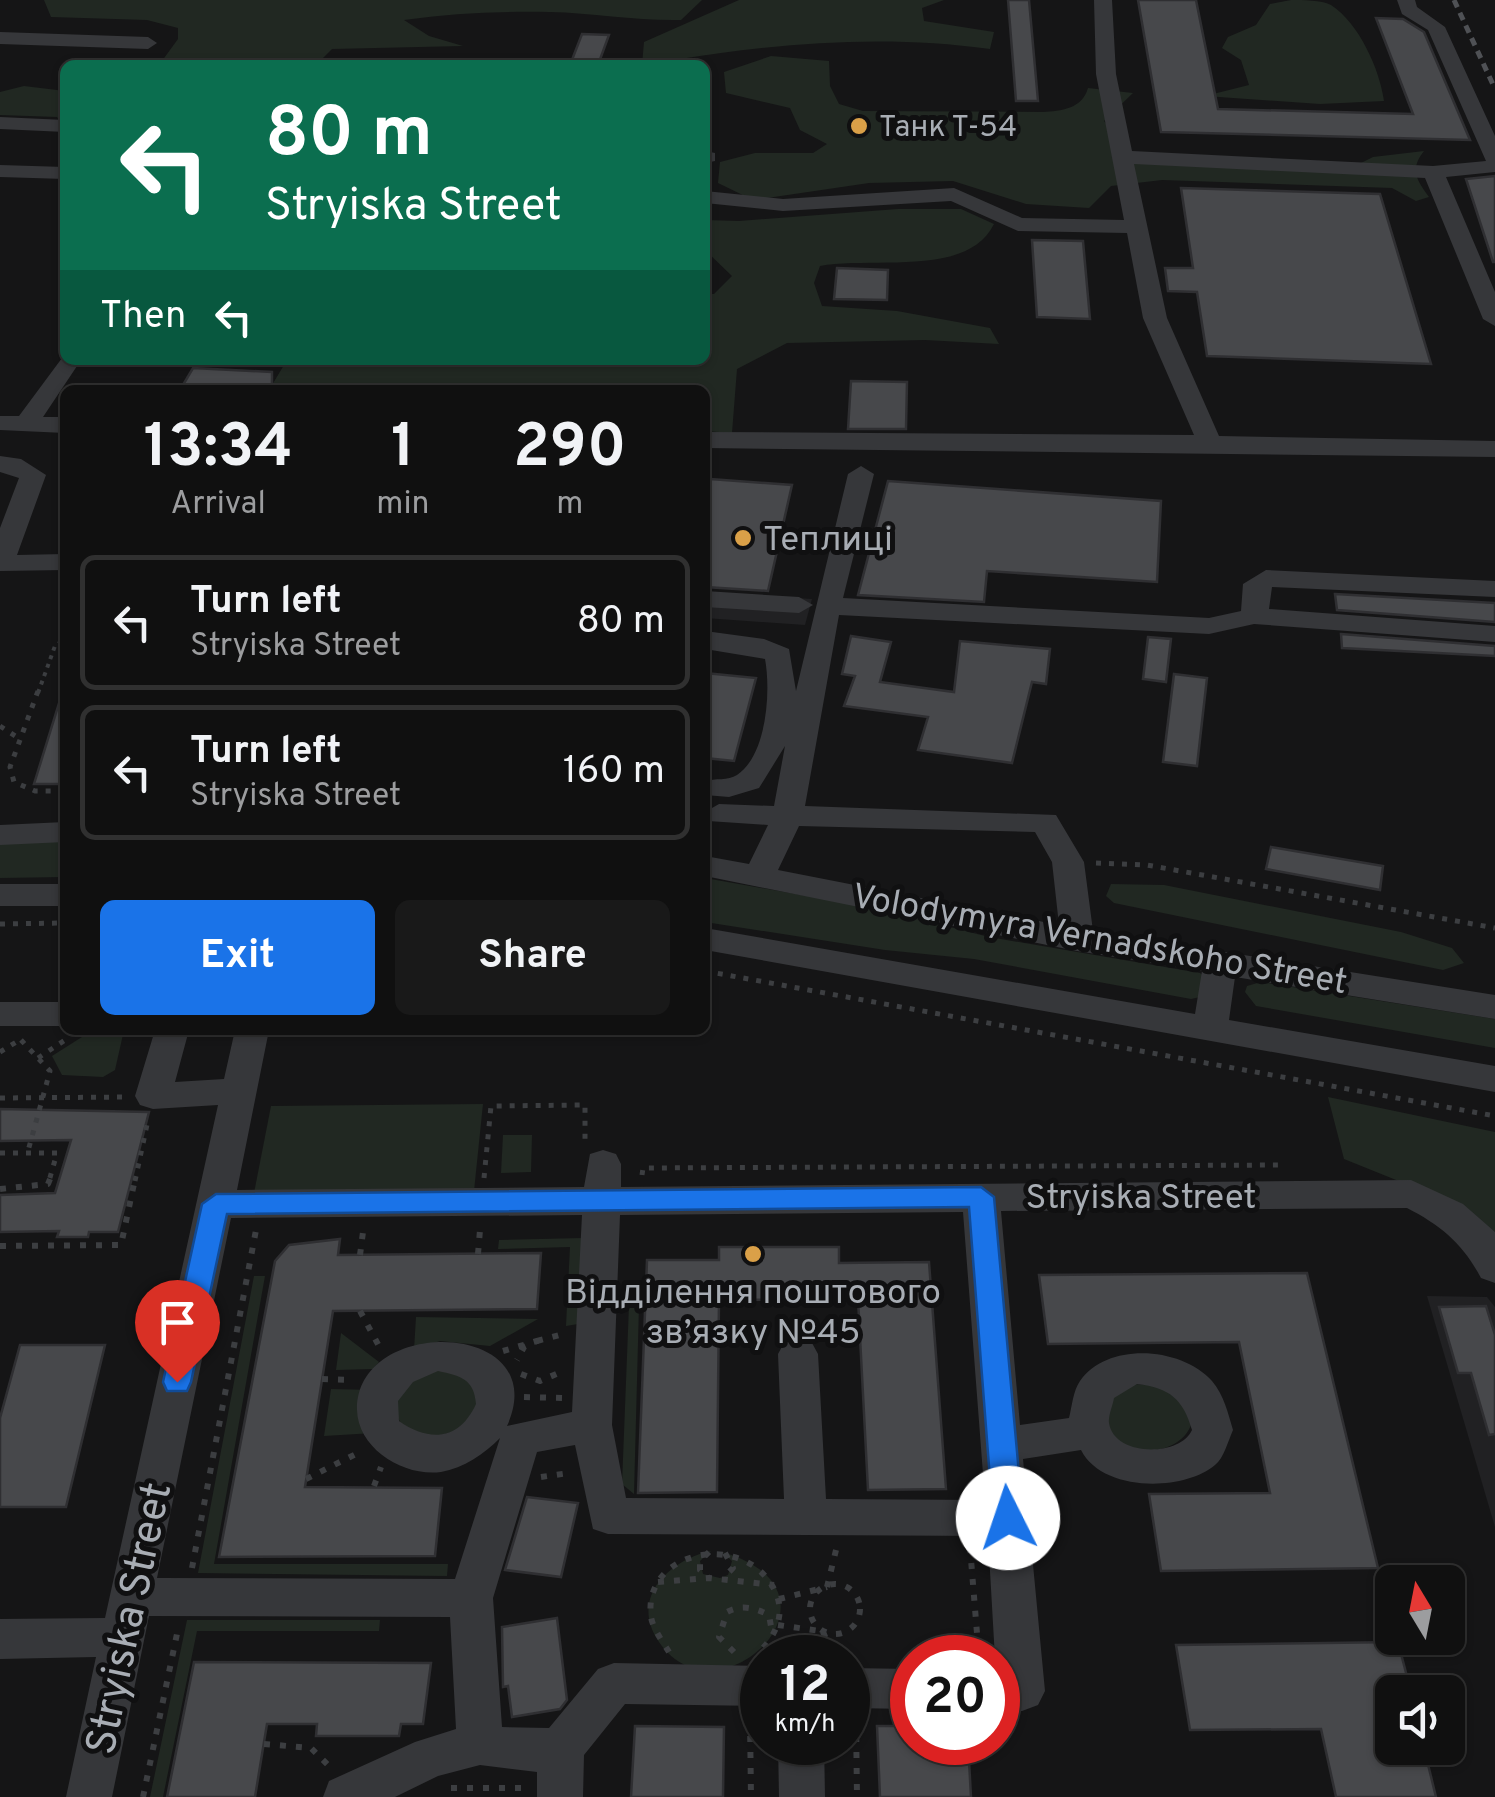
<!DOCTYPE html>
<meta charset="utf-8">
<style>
:root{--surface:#101010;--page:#191919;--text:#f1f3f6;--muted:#9c9d9f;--line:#303030;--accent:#1a73e8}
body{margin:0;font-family:Overpass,sans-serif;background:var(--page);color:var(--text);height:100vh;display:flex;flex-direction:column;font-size:38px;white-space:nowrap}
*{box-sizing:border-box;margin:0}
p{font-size:32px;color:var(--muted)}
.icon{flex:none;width:55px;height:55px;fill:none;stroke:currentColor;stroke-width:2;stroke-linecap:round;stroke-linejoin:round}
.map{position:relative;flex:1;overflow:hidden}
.side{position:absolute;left:60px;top:385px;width:650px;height:650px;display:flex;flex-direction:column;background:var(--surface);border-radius:15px;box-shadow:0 2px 8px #0004,0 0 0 2px var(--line)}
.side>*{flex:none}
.banner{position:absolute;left:60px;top:60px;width:650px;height:305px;border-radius:15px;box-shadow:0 2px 8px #0004,0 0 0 2px var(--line);background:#0b6e4f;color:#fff;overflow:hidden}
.needle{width:65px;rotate:350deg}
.fabs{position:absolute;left:1375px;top:1565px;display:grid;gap:20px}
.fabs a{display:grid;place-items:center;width:90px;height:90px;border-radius:15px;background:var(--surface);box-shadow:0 2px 8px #0004,0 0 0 2px var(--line);font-size:50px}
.speed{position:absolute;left:740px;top:1635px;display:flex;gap:20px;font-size:50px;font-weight:700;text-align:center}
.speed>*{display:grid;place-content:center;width:130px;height:130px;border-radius:50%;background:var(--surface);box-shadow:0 2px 8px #0004,0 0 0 2px var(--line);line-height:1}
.speed small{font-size:25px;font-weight:400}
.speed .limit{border:15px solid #d22;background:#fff;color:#111}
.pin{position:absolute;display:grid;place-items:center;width:85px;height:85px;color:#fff;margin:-102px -42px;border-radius:50% 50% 50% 0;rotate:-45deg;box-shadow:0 0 10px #0007}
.pin .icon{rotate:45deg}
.me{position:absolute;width:110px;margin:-55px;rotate:356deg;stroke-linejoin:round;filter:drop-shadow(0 0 8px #0008)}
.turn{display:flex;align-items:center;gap:35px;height:210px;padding:0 40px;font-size:45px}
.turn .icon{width:130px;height:130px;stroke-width:2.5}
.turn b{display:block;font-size:70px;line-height:85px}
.then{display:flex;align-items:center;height:95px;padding:0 40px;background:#0003;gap:20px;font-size:38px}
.eta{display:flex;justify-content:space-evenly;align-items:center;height:170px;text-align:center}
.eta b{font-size:60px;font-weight:700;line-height:70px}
.primary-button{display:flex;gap:20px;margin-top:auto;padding:20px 40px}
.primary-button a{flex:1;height:115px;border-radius:15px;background:var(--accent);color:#fff;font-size:40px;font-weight:700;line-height:115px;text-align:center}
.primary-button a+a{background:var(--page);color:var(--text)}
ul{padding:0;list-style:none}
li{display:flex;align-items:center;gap:30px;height:135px;margin:0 20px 15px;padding:0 20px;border:5px solid var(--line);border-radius:15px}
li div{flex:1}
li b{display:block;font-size:38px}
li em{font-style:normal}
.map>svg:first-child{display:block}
.built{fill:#212123}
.green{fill:#212822}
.building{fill:#47484b;stroke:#2f2f32;stroke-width:2.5}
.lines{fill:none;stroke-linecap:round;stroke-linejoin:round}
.path-far2{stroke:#3c3e41;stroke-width:4;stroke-dasharray:4 5;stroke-linecap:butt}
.path-far1{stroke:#3c3e41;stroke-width:5;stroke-dasharray:5 8;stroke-linecap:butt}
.path{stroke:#3c3e41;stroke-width:6;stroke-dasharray:6 10;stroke-linecap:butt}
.minor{fill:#36373a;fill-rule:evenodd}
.rail{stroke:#4f5155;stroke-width:5;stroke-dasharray:8 6;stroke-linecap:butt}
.route{fill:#1a73e8;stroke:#114b97;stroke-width:2.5}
.poi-dot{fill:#daa048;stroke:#101011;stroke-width:4}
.labels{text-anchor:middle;stroke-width:10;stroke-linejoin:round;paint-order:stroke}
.far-poi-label{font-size:30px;fill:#a8adb4;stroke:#101011;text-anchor:start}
.poi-label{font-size:35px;fill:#a8adb4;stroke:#101011;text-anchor:start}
.street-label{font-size:35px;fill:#a8adb4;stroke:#101011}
.near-street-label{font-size:42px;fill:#a8adb4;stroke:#101011}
</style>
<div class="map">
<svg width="1495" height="1797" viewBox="0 0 1495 1797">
<rect width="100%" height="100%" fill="#151516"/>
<!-- built -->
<g class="built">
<path d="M 705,592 L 812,599 L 805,625 L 705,618 Z"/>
<path d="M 1427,1296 L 1487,1297 L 1495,1307 L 1495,1527 Z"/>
</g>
<!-- green -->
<g class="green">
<path d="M 44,0 L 702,0 L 681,20 C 637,21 594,13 550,12 C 501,11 453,13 404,20 L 429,36 L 463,46 L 332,49 L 316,65 L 159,65 L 178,39 L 178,28 L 147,20 L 51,17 Z"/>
<path d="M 739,0 L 944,0 L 922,8 L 924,21 L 994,32 L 990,49 C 884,34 779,43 674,60 L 669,65 L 642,65 L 644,42 Z"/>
<path d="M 1291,0 C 1303,0 1321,0 1331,5 C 1359,23 1380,70 1384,101 L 1320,104 L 1205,96 L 1249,85 L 1241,60 L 1222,48 L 1228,37 L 1256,25 L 1270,4 Z"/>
<path d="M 771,56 L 829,61 L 830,86 L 839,104 L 863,111 L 1043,112 C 1061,111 1082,109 1088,88 L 1133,93 L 1104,121 L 1132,152 L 1347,170 L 1373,157 L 1424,151 C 1409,170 1417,180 1429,197 L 1416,201 L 1392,188 L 1162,180 L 1111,186 L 1089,208 L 1026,204 L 953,181 L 869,183 L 753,200 L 718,183 L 720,162 L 755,153 L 813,153 L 827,144 L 800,130 L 790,108 L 726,93 L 724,72 Z"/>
<path d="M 24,86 L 65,91 L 65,130 L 57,117 L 0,115 L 0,92 Z"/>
<path d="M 898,209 L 961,209 L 994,224 C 968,278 872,256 820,266 L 814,283 L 822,306 L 897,311 L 990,328 L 999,344 L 925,340 L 787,343 L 737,369 L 732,433 L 705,431 L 705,390 L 269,390 L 287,360 L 705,360 L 705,294 L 714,294 L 732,276 L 705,250 L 705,220 L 739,221 Z"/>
<path d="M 65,840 L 65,877 L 0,878 L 0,844 Z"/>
<path d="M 705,878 L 875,908 L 989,937 L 1200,973 L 1206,978 L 1200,997 L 1191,999 L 974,959 L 885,950 L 705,922 Z"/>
<path d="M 1111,884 L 1164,885 L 1401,932 L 1452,948 L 1464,963 L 1443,970 L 1114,903 L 1106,896 Z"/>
<path d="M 1261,982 L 1495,1019 L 1495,1048 L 1256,1006 L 1245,992 L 1247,986 Z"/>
<path d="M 93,1030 L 124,1030 L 115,1070 L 103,1077 L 62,1075 L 52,1056 Z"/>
<path d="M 1328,1097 L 1495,1132 L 1495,1232 L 1406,1184 L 1344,1159 Z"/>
<path d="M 483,1104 L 474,1191 L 254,1193 L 271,1106 Z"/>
<path d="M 503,1135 L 532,1135 L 531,1172 L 501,1173 Z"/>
<path d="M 583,1238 L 578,1324 L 566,1326 L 570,1247 L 498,1249 L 499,1240 Z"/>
<path d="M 254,1276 L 265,1276 L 214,1564 L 448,1564 L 447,1576 L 198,1573 Z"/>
<path d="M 629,1305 L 639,1305 L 634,1494 L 622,1484 Z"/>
<path d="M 416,1317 L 538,1319 L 490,1346 L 440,1341 L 414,1350 Z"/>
<path d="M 341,1333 L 379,1362 L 373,1369 L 336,1370 Z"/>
<path d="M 442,1368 L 468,1377 C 471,1383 478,1392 479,1398 C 484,1436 395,1458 395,1402 C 396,1393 398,1387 406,1382 C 416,1376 430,1373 442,1368 Z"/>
<path d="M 1131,1384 C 1167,1385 1181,1389 1191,1425 C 1179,1458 1116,1461 1107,1422 C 1106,1415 1109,1405 1110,1397 Z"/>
<path d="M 331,1389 L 372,1390 L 374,1433 L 324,1436 Z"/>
<path d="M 711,1551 L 700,1561 L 703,1574 L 720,1578 L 728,1575 L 732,1561 L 722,1552 C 862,1592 715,1732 657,1639 C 630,1595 672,1559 711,1551 Z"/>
<path d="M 187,1620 L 380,1620 L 379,1631 L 197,1631 L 163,1797 L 150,1797 Z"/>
</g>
<!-- building -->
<g class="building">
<path d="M 1008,0 L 1029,0 L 1038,101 L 1016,101 Z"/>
<path d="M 1138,0 L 1196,0 L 1218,109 L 1413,114 L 1376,18 L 1403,19 L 1424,32 L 1470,140 L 1161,132 Z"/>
<path d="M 582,34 L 609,35 L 598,65 L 570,65 Z"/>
<path d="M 1495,176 L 1495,262 L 1493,262 L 1466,179 Z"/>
<path d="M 1181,188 L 1380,194 L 1431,364 L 1207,356 L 1197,292 L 1168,291 L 1165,268 L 1193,268 Z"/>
<path d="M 1032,240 L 1083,241 L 1090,319 L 1037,317 Z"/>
<path d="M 837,268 L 888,270 L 887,300 L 834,299 Z"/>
<path d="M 193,368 L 272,372 L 272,390 L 180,390 Z"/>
<path d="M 851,381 L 907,382 L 906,429 L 848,429 Z"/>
<path d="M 710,479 L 792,485 L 768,591 L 705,587 L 705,497 Z"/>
<path d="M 888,481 L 1161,501 L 1157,582 L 987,571 L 984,602 L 858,595 Z"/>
<path d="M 1335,594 L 1495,603 L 1495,622 L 1337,610 Z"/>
<path d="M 1341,634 L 1495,646 L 1495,656 L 1342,648 Z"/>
<path d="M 851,636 L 891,642 L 880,682 L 954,692 L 960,641 L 1050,649 L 1046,684 L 1032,682 L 1012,763 L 918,750 L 928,717 L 844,706 L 855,676 L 842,674 Z"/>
<path d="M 1148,637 L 1171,639 L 1166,682 L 1143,679 Z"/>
<path d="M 705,673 L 756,678 L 734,761 L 705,758 Z"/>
<path d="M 1174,674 L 1207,678 L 1197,766 L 1163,762 Z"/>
<path d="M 60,700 L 65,701 L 65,784 L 34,784 Z"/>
<path d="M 1271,847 L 1383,866 L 1380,890 L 1266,869 Z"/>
<path d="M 0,1109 L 149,1112 L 118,1232 L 89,1232 L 88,1237 L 57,1237 L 59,1231 L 0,1232 L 0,1195 L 55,1193 L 71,1140 L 0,1141 Z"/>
<path d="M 340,1239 L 338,1255 L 541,1253 L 537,1309 L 333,1311 L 305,1487 L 442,1488 L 435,1556 L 219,1557 L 275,1261 L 289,1245 Z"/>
<path d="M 719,1247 L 839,1247 L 839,1263 L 929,1262 L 946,1489 L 868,1490 L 858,1299 L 719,1300 L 717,1492 L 638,1493 L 647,1260 L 719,1260 Z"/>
<path d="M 1307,1273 L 1378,1568 L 1161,1571 L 1149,1494 L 1270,1493 L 1239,1342 L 1048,1344 L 1039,1275 Z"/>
<path d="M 1486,1306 L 1495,1335 L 1495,1434 L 1489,1435 L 1471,1373 L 1458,1373 L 1439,1307 Z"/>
<path d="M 20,1345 L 105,1345 L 66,1507 L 0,1507 L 0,1418 Z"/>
<path d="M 527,1497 L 578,1503 L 561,1577 L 505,1570 Z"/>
<path d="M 557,1618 L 567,1700 L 560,1709 L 512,1717 L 508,1686 L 503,1687 L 502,1627 Z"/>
<path d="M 1398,1642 L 1411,1692 L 1392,1692 L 1392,1748 L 1424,1748 L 1436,1797 L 1336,1797 L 1321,1729 L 1190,1730 L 1176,1645 Z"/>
<path d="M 194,1662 L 431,1663 L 423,1724 L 401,1724 L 399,1736 L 316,1736 L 317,1724 L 267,1724 L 255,1797 L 167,1797 Z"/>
<path d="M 635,1726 L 724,1727 L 723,1797 L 631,1797 Z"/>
<path d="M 877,1726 L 912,1726 L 912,1742 L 968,1742 L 971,1797 L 880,1797 Z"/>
</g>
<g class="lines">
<!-- path-far2 -->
<path class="path-far2" d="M 38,693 L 55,646 L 65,639"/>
<!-- path-far1 -->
<g class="path-far1">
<path d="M 38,691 L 10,767 L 14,782 L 35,791 L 65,791"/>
<path d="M 0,726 L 20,739"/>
<path d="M 1096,863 L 1147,865 L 1495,928"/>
<path d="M 0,924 L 65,923"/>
<path d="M 705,971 L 1495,1116"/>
<path d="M 21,1040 L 50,1071 L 28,1151"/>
<path d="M 0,1052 L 18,1041"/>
<path d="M 38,1058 L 65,1040"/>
<path d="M 0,1098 L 127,1097"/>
<path d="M 0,1153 L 57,1153 L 49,1181"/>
<path d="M 642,1175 L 643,1168 L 1282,1165"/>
<path d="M 484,1178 L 491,1106 L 585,1105 L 585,1142"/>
<path d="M 135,1181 L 148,1120"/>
</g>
<!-- path -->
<g class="path">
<path d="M 0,1189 L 48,1184 L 50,1179"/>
<path d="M 0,1246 L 121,1245 L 135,1179"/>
<path d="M 478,1254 L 480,1230"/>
<path d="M 360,1255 L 363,1232"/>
<path d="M 626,1299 L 646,1299"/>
<path d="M 360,1311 L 380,1348"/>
<path d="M 537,1341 L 563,1334"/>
<path d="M 503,1351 L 537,1341 L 524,1347 L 517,1360"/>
<path d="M 521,1374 L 540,1381 L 561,1372"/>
<path d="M 322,1379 L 354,1380"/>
<path d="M 524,1397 L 563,1398"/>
<path d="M 541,1477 L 569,1473"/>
<path d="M 306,1479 L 360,1452"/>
<path d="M 374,1486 L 381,1467"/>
<path d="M 970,1547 L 979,1658"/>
<path d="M 709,1552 L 700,1561 L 700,1570 L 709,1578"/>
<path d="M 725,1553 L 733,1568 L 725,1576"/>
<path d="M 192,1568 L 256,1230"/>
<path d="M 658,1582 L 709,1578 L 774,1585"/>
<circle cx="835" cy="1609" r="25"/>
<path d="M 827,1587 L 837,1546"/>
<path d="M 779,1599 L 827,1587"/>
<path d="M 778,1625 L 820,1631"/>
<path d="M 823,1632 L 834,1658"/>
<path d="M 669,1652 C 663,1642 653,1629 651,1617 C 642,1549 746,1530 775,1591 C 786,1614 776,1636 758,1653"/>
<path d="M 734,1652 L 719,1637 L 727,1612 C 742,1604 755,1608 769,1615 L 772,1632"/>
<path d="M 750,1720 L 751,1797"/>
<path d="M 856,1720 L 857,1797"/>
<path d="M 264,1744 L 311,1748 L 332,1769"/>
<path d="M 451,1788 L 525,1788"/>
<path d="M 143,1797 L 178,1629"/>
</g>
<!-- minor -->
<g class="minor">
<path d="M 1094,0 L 1112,0 L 1116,74 L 1132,151 L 1433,166 L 1486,161 L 1428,30 L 1402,14 L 1397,0 L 1415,0 L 1417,7 L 1445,27 L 1495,136 L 1495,172 L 1446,177 L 1495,292 L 1495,326 L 1483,319 L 1425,178 L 1134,164 L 1167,318 L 1219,436 L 1495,441 L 1495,457 L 705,448 L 705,432 L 1194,435 L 1143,318 L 1127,233 L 1018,231 L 951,201 L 783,211 L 705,203 L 705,191 L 783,199 L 954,188 L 1022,218 L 1124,220 L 1096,74 Z"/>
<path d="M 0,32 L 148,37 L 157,43 L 148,49 L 0,44 Z"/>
<path d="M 0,117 L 65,120 L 65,132 L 0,129 Z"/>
<path d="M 705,151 L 715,153 L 715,161 L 705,163 Z"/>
<path d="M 0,165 L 65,167 L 65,179 L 0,177 Z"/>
<path d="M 65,354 L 65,360 L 81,360 L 43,417 L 65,417 L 65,433 L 0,430 L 0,416 L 19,416 Z"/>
<path d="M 0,456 L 21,459 L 46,475 L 17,555 L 65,554 L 65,570 L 0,571 L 0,528 L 19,478 L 0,472 Z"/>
<path d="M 861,466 L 874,474 L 843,598 L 1209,618 L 1241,611 L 1243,584 L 1266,570 L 1495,581 L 1495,597 L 1272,587 L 1269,609 L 1495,626 L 1495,642 L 1254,624 L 1209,634 L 839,615 L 805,806 L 1056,815 L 1084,862 L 1093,931 L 1495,995 L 1495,1019 L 1235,977 L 1229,1020 L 1495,1066 L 1495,1092 L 705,950 L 705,928 L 1195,1014 L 1202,971 L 1077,951 L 705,876 L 705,856 L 749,864 L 768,825 L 708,821 L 705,812 L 719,804 L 774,806 L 785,746 L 759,788 L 729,797 L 705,795 L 705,781 C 715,778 728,781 737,775 C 767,755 771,691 765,659 L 705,649 L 705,631 L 764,639 L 789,649 L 796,691 L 848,474 ZM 799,826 L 1035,832 L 1052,862 L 1059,925 L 778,870 Z"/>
<path d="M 705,591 L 799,597 L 813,605 L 799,613 L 705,607 Z"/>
<path d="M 65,822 L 65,842 L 0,845 L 0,825 Z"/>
<rect x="0" y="884" width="65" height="22"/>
<rect x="0" y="1002" width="65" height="24"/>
<path d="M 155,1030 L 189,1030 L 175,1082 L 224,1079 L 235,1030 L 269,1030 L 237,1190 L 584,1187 L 590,1154 L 603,1150 L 616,1154 L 621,1164 L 621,1187 L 1411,1180 L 1463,1204 L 1495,1232 L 1495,1283 L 1481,1278 C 1463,1244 1442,1226 1407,1208 L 1001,1211 L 1020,1425 L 1069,1418 C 1072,1406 1073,1391 1080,1381 C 1108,1341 1182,1347 1212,1381 C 1224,1395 1228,1413 1233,1430 C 1228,1441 1224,1458 1215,1465 C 1183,1492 1102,1492 1081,1450 L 1023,1459 L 1045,1691 L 1038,1705 L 1022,1711 L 998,1711 L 988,1536 L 608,1534 L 593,1529 L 575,1445 L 537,1452 L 493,1598 L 502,1727 L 549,1728 L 598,1669 L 614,1663 L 762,1666 L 762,1706 L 625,1704 L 584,1755 L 583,1797 L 537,1797 L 537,1772 L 480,1765 L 438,1776 L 395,1797 L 323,1797 L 329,1781 L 415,1742 L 456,1729 L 450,1617 L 149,1616 L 112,1797 L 66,1797 L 96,1657 L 0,1659 L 0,1619 L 105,1618 L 218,1105 L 153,1109 L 140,1105 L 135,1096 ZM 963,1212 L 985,1500 L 826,1499 L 818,1354 L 812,1343 L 798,1338 L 784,1343 L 778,1354 L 784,1499 L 626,1498 L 612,1425 L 620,1215 ZM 582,1215 L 572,1412 L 507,1426 C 555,1320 356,1314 357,1410 C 358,1449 404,1477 441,1472 C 464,1468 484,1454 500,1438 L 455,1579 L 157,1578 L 231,1218 ZM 438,1371 C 461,1376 474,1379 476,1404 C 459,1441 429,1442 399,1421 L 398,1401 L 413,1382 ZM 1137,1384 C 1170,1388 1183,1399 1192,1430 C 1180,1457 1114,1457 1109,1423 C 1108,1416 1113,1405 1114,1398 Z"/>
<path d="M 848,1668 L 912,1669 L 912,1709 L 848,1708 Z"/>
<path d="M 778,1742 L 824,1742 L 825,1797 L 779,1797 Z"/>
</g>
<!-- rail -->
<path class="rail" d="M 1454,0 L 1495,89"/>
</g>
<!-- route -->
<path class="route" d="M 981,1187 L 994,1197 L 1023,1518 L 1018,1527 L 1008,1531 L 998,1527 L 993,1518 L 969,1207 L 227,1214 L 191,1382 L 187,1391 L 167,1391 L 163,1382 L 202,1204 L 216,1194 Z"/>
<!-- markers -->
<g class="poi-dot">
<circle cx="859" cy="126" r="10"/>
<circle cx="743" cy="538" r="10"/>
<circle cx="753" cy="1254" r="10"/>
</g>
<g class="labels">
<!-- far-poi labels -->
<g class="far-poi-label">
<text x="879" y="136">Танк Т-54</text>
</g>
<!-- poi labels -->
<g class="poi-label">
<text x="763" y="550">Теплиці</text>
<text x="753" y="1303" text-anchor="middle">Відділення поштового<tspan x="753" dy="40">зв’язку №45</tspan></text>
</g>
<!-- street labels -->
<g class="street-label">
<text transform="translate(1100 938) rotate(10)" y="12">Volodymyra Vernadskoho Street</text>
<text x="1141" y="1208">Stryiska Street</text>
</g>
<!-- near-street labels -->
<g class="near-street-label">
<text transform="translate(127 1618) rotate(-78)" y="15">Stryiska Street</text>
</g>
</g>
</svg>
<div class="fabs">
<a><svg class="needle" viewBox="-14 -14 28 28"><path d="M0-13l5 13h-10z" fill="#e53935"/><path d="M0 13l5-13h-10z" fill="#9c9d9f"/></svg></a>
<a><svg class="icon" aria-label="sound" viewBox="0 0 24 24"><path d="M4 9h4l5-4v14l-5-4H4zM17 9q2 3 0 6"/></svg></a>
</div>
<div class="speed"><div>12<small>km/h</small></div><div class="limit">20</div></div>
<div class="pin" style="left:177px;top:1382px;background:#d93025"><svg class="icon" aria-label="arrive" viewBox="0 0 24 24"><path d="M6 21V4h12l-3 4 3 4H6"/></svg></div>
<svg class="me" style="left:1008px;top:1518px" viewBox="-20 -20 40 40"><circle r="19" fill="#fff"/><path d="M0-13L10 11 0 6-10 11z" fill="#1a73e8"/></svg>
<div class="banner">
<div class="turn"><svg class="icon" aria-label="left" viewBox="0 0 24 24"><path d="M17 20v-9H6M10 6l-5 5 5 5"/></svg><div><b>80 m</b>Stryiska Street</div></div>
<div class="then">Then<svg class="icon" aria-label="left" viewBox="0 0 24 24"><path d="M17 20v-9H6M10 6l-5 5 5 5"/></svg></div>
</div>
<section class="side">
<div class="eta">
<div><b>13:34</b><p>Arrival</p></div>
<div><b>1</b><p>min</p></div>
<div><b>290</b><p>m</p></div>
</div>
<ul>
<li><svg class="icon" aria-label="left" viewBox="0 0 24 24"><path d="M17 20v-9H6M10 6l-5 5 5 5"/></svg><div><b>Turn left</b><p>Stryiska Street</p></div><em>80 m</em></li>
<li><svg class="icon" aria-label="left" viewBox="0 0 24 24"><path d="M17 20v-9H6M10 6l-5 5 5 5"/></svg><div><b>Turn left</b><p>Stryiska Street</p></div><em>160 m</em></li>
</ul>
<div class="primary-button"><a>Exit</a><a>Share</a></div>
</section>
</div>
